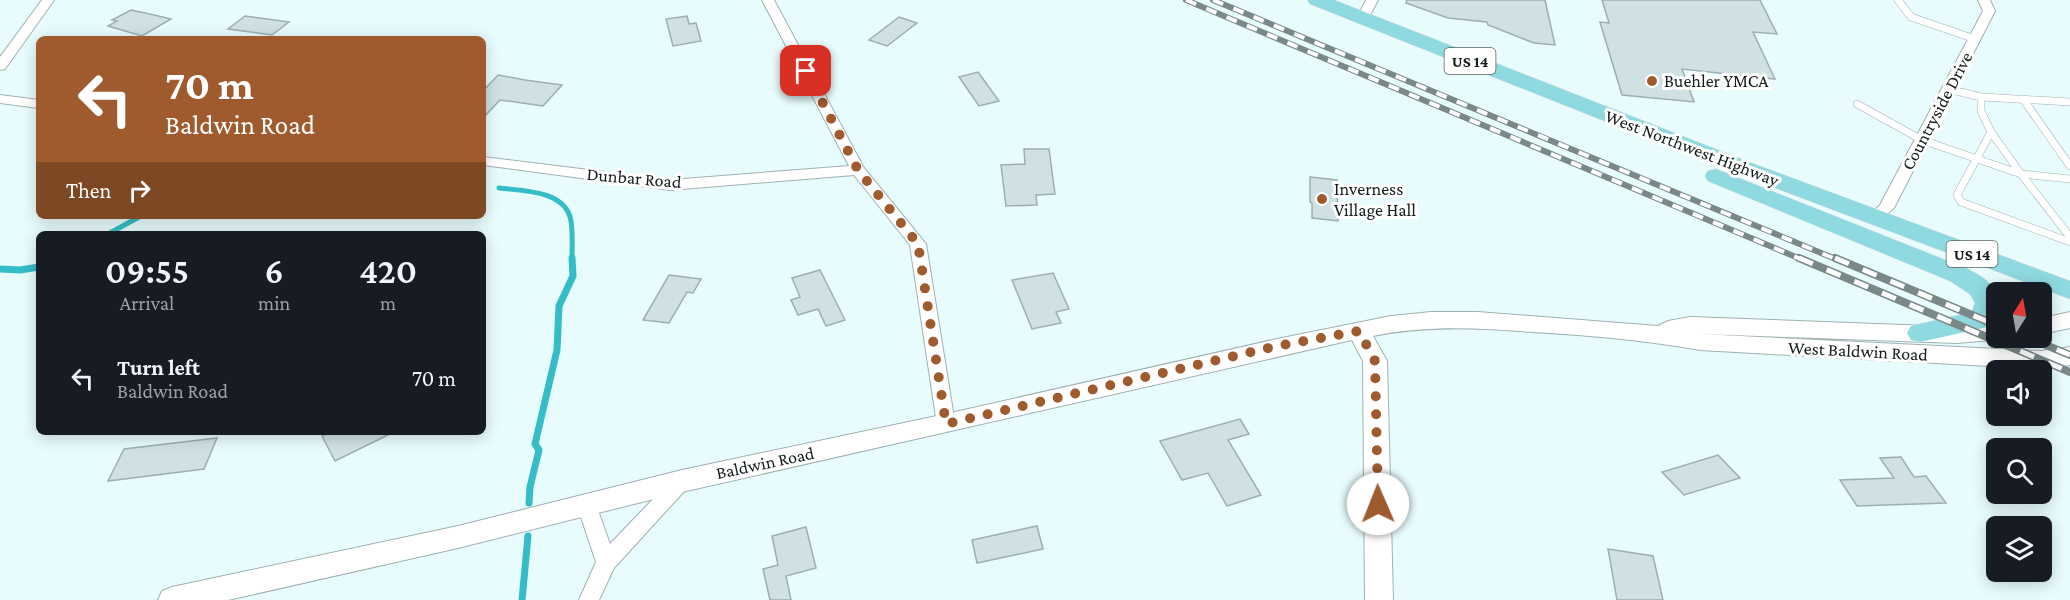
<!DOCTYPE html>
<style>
:root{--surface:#171b24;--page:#20242c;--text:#f1f3f6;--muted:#9ea1a6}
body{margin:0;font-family:"Crimson Pro",serif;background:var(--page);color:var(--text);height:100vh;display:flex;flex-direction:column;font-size:22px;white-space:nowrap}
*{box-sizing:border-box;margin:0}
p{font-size:20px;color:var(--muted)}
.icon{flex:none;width:33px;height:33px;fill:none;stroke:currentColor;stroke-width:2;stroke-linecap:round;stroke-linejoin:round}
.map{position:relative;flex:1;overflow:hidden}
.side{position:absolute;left:36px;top:231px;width:450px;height:204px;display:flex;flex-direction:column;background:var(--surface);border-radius:9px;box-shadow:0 3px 15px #0003}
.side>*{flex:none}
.guide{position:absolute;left:36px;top:36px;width:450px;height:183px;border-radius:9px;box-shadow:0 3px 15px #0003;background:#9f5a2d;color:#fff;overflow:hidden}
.needle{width:39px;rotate:11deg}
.buttons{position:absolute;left:1986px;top:282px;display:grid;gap:12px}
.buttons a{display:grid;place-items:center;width:66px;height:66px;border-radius:9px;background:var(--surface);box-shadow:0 3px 15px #0003;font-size:30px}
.pin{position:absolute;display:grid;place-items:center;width:51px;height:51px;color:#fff;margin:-26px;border-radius:12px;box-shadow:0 3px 9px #0006}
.me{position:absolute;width:66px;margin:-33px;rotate:359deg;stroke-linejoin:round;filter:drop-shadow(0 0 4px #0008)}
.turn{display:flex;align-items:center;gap:21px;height:126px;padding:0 30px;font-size:27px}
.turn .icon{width:78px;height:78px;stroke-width:2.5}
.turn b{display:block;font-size:42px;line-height:51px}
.then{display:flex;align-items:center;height:57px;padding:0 30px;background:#0003;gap:12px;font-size:22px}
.eta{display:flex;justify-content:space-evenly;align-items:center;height:102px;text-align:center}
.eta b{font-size:36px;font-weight:600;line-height:42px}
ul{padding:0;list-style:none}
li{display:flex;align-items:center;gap:18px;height:90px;padding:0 30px}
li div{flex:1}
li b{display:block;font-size:22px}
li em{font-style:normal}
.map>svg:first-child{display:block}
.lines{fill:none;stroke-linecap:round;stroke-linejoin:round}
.stream-far1{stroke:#34bdc6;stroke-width:5}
.stream{stroke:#34bdc6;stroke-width:7}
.building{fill:#cfe1e3;stroke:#9dafb0;stroke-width:1.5}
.lane-casing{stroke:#9fb1b3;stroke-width:8}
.street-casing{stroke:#9fb1b3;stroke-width:2}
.secondary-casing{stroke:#9fb1b3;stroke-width:2}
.primary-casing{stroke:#dadbdb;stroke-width:1}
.lane{stroke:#fff;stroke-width:7}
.street{fill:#fff;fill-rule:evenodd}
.secondary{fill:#fff;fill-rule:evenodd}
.primary{fill:#8edae0;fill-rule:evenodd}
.rail-far1-casing{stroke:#7a8888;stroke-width:6}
.rail-casing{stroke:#7a8888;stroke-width:8}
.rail-far1{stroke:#fff;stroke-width:4;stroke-dasharray:11;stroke-linecap:butt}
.rail{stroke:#fff;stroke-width:5;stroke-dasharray:15;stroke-linecap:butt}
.route{stroke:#9f5a2d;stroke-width:10;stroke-dasharray:0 18}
.poi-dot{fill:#9f5a2d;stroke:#fff;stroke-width:2}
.labels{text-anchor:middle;stroke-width:6;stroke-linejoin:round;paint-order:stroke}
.shield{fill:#fff;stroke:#5b6060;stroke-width:1.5}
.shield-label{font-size:16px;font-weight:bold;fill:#151c1c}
.poi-label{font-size:18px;fill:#151c1c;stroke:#fff;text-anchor:start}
.street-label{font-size:18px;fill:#151c1c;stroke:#fff}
</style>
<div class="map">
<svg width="2070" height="600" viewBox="0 0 2070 600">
<rect width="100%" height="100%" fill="#e8fcfd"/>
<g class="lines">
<!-- stream-far1 -->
<g class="stream-far1">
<path d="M 499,188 C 523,191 566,190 571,221 C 573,234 572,247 572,260"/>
<path d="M 108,234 L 141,216"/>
</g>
<!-- stream -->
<g class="stream">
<path d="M 0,269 L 20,270 L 39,267"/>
<path d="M 529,503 L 530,487 L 539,450 L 535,444 L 557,350 L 559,306 L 573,276 L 572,258"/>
<path d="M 522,600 L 528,536"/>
</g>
</g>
<!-- building -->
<g class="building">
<path d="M 1407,0 L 1545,0 L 1555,45 L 1534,43 L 1488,25 L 1487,22 L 1448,18 L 1406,3 Z"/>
<path d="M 1602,0 L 1760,0 L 1777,34 L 1753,32 L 1775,79 L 1682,69 L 1694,102 L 1622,95 L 1600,22 L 1609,23 Z"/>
<path d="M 131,10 L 150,14 L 171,19 L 142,36 L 108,26 L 117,21 L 112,20 Z"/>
<path d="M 245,16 L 289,22 L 272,35 L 228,29 Z"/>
<path d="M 687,16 L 689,24 L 696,23 L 701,41 L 673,46 L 666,19 Z"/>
<path d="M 899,17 L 917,23 L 887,46 L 869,40 Z"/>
<path d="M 978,72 L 999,101 L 979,106 L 959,77 Z"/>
<path d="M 498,75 L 525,80 L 562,85 L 543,106 L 500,100 L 483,118 L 483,91 Z"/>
<path d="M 1024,149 L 1049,149 L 1055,194 L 1036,195 L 1037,205 L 1006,206 L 1001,165 L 1025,164 Z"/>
<path d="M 1310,177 L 1337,180 L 1338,221 L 1312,218 L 1312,203 L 1310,202 Z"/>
<path d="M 820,270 L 845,320 L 826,326 L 818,309 L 798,315 L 791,300 L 800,297 L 792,278 Z"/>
<path d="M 1053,273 L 1069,309 L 1056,312 L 1061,323 L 1032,329 L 1012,280 Z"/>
<path d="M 669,275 L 701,279 L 693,293 L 687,292 L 669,323 L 643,320 Z"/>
<path d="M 1240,419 L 1249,434 L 1228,440 L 1261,495 L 1227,506 L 1208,473 L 1182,480 L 1160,441 Z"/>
<path d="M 331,432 L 394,432 L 335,461 L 322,436 Z"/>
<path d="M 217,438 L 204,469 L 108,481 L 124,449 Z"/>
<path d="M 1718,455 L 1740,478 L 1684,495 L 1662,472 Z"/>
<path d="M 1901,457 L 1914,477 L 1926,476 L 1946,503 L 1857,506 L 1840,480 L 1894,478 L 1880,458 Z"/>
<path d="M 1037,526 L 1043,549 L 977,563 L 972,540 Z"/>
<path d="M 806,527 L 816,568 L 786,576 L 791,600 L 770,600 L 763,569 L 778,565 L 772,536 Z"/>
<path d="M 1608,549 L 1653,556 L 1663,600 L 1617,600 Z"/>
</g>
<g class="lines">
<!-- lane casing -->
<g class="lane-casing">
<g id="lane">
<path d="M 1898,0 L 1911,17 L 1975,39"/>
<path d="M 1948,89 L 1981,97 L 2070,102"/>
<path d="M 1981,97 L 1981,111 L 1991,132 L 1957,195 L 1961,202 L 2070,242"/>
<path d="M 2023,99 L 2070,166"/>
<path d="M 1857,104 L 1922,140 L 2021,174 L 2070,237"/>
<path d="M 1991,132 L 2021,174 L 2070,179"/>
</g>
</g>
<!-- street casing -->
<g class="street-casing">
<g id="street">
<path d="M 42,0 L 54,0 L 5,69 L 0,70 L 0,57 Z"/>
<path d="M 762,0 L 774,0 L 864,168 L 926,244 L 955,424 L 952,429 L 946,431 L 940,429 L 937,424 L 910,245 L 854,175 L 670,190 L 483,165 L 483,157 L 670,180 L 849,166 Z"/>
<path d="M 1366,0 L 1378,0 L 1367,21 L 1363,22 L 1357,18 Z"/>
<path d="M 1978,0 L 1990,0 L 1995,11 L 1894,208 L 1880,220 L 1870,220 L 1867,217 L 1880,205 L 1983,11 Z"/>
<path d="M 0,95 L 39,100 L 39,108 L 0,103 Z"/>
<path d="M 682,473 L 689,476 L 692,481 L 689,486 L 614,568 L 599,600 L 579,600 L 596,562 L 577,505 L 580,499 L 587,497 L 594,499 L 610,544 L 675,476 Z"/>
</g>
</g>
<!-- secondary casing -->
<g class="secondary-casing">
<g id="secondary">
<path d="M 1431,312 L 1478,312 L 1658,326 L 1668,321 L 1690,317 L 1957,327 L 1996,325 L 1996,338 L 2004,339 L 1957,343 L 1700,334 L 2041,351 L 2070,347 L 2070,365 L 2041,369 L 1700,350 C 1644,340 1589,335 1532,332 C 1479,328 1426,325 1373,336 L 1387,361 L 1393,600 L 1365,600 L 1363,361 L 1352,340 L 682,492 L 458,548 L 228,600 L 158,600 L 162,591 L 172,587 L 458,526 L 682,470 L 946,414 L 1277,339 L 1391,316 Z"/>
<path d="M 2070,312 L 2070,328 L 2042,334 L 2042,318 Z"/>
</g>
</g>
<!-- primary casing -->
<g class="primary-casing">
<g id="primary">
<path d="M 1308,0 L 1334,0 L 1746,161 L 2070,281 L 2070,299 L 1730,171 L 1310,4 Z"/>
<path d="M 1716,169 L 1968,269 C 1974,273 1984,277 1989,283 C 1999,293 1999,313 1992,325 L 1983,328 L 1920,342 L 1911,340 L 1907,333 L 1911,326 L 1972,312 L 1975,303 L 1970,294 L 1950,281 L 1708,181 L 1705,176 L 1708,171 Z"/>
</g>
</g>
<!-- lane -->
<use href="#lane" class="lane"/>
<!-- street -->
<use href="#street" class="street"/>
<!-- secondary -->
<use href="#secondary" class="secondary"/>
<!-- primary -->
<use href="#primary" class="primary"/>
<!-- rail-far1 casing -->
<g class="rail-far1-casing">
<g id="rail-far1">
<path d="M 1186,0 L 1803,260"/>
<path d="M 1213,0 L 1838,260"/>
</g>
</g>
<!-- rail casing -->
<g class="rail-casing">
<g id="rail">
<path d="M 1799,258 L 2070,372"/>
<path d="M 1835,258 L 1996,325"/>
<path d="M 2029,338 L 2070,355"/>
</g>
</g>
<!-- rail-far1 -->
<use href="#rail-far1" class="rail-far1"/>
<!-- rail -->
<use href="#rail" class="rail"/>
</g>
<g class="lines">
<!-- route -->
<path class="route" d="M 806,71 L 858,170 L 918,244 L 946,424 L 1277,346 L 1359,331 L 1375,361 L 1378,504"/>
</g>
<!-- markers -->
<g class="poi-dot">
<circle cx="1652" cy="81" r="6"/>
<circle cx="1322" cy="199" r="6"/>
</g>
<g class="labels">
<!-- shield labels -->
<g class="shield">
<rect x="1444.5" y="48" width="51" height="26" rx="4.5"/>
<rect x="1946.5" y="241" width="51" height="26" rx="4.5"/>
</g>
<g class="shield-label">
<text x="1470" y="67">US 14</text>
<text x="1972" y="260">US 14</text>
</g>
<!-- poi labels -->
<g class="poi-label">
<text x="1664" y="87">Buehler YMCA</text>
<text x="1334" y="195">Inverness<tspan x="1334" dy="21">Village Hall</tspan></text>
</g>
<!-- street labels -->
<g class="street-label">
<text transform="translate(1937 111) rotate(-62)" y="6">Countryside Drive</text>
<text transform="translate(1692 148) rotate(21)" y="6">West Northwest Highway</text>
<text transform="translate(634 178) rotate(5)" y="6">Dunbar Road</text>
<text transform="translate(1858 351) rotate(3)" y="6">West Baldwin Road</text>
<text transform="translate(765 463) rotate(-12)" y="6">Baldwin Road</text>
</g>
</g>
</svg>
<div class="buttons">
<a><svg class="needle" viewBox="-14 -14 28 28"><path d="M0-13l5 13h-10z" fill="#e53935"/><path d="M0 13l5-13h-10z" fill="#9ea1a6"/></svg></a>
<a><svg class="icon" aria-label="sound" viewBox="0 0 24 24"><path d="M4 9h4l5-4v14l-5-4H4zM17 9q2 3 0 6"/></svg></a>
<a><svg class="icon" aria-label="search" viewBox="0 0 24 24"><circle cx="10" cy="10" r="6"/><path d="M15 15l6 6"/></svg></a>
<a><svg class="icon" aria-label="layers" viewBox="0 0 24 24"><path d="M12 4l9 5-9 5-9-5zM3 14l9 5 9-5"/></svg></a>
</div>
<div class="pin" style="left:806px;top:71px;background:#d93025"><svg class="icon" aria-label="arrive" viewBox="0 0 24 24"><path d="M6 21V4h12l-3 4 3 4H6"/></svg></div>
<svg class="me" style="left:1378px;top:504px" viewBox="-20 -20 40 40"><circle r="19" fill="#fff"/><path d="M0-13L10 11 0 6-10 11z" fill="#9f5a2d"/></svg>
<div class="guide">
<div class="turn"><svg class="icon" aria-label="left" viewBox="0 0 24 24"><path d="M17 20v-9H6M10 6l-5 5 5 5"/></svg><div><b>70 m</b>Baldwin Road</div></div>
<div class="then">Then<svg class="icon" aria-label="right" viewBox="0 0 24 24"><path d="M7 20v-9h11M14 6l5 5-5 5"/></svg></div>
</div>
<section class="side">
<div class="eta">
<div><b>09:55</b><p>Arrival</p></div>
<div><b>6</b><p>min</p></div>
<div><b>420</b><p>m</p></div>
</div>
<ul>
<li><svg class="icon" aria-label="left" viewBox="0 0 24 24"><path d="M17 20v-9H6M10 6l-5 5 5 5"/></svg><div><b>Turn left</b><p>Baldwin Road</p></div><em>70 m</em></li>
</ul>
</section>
</div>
